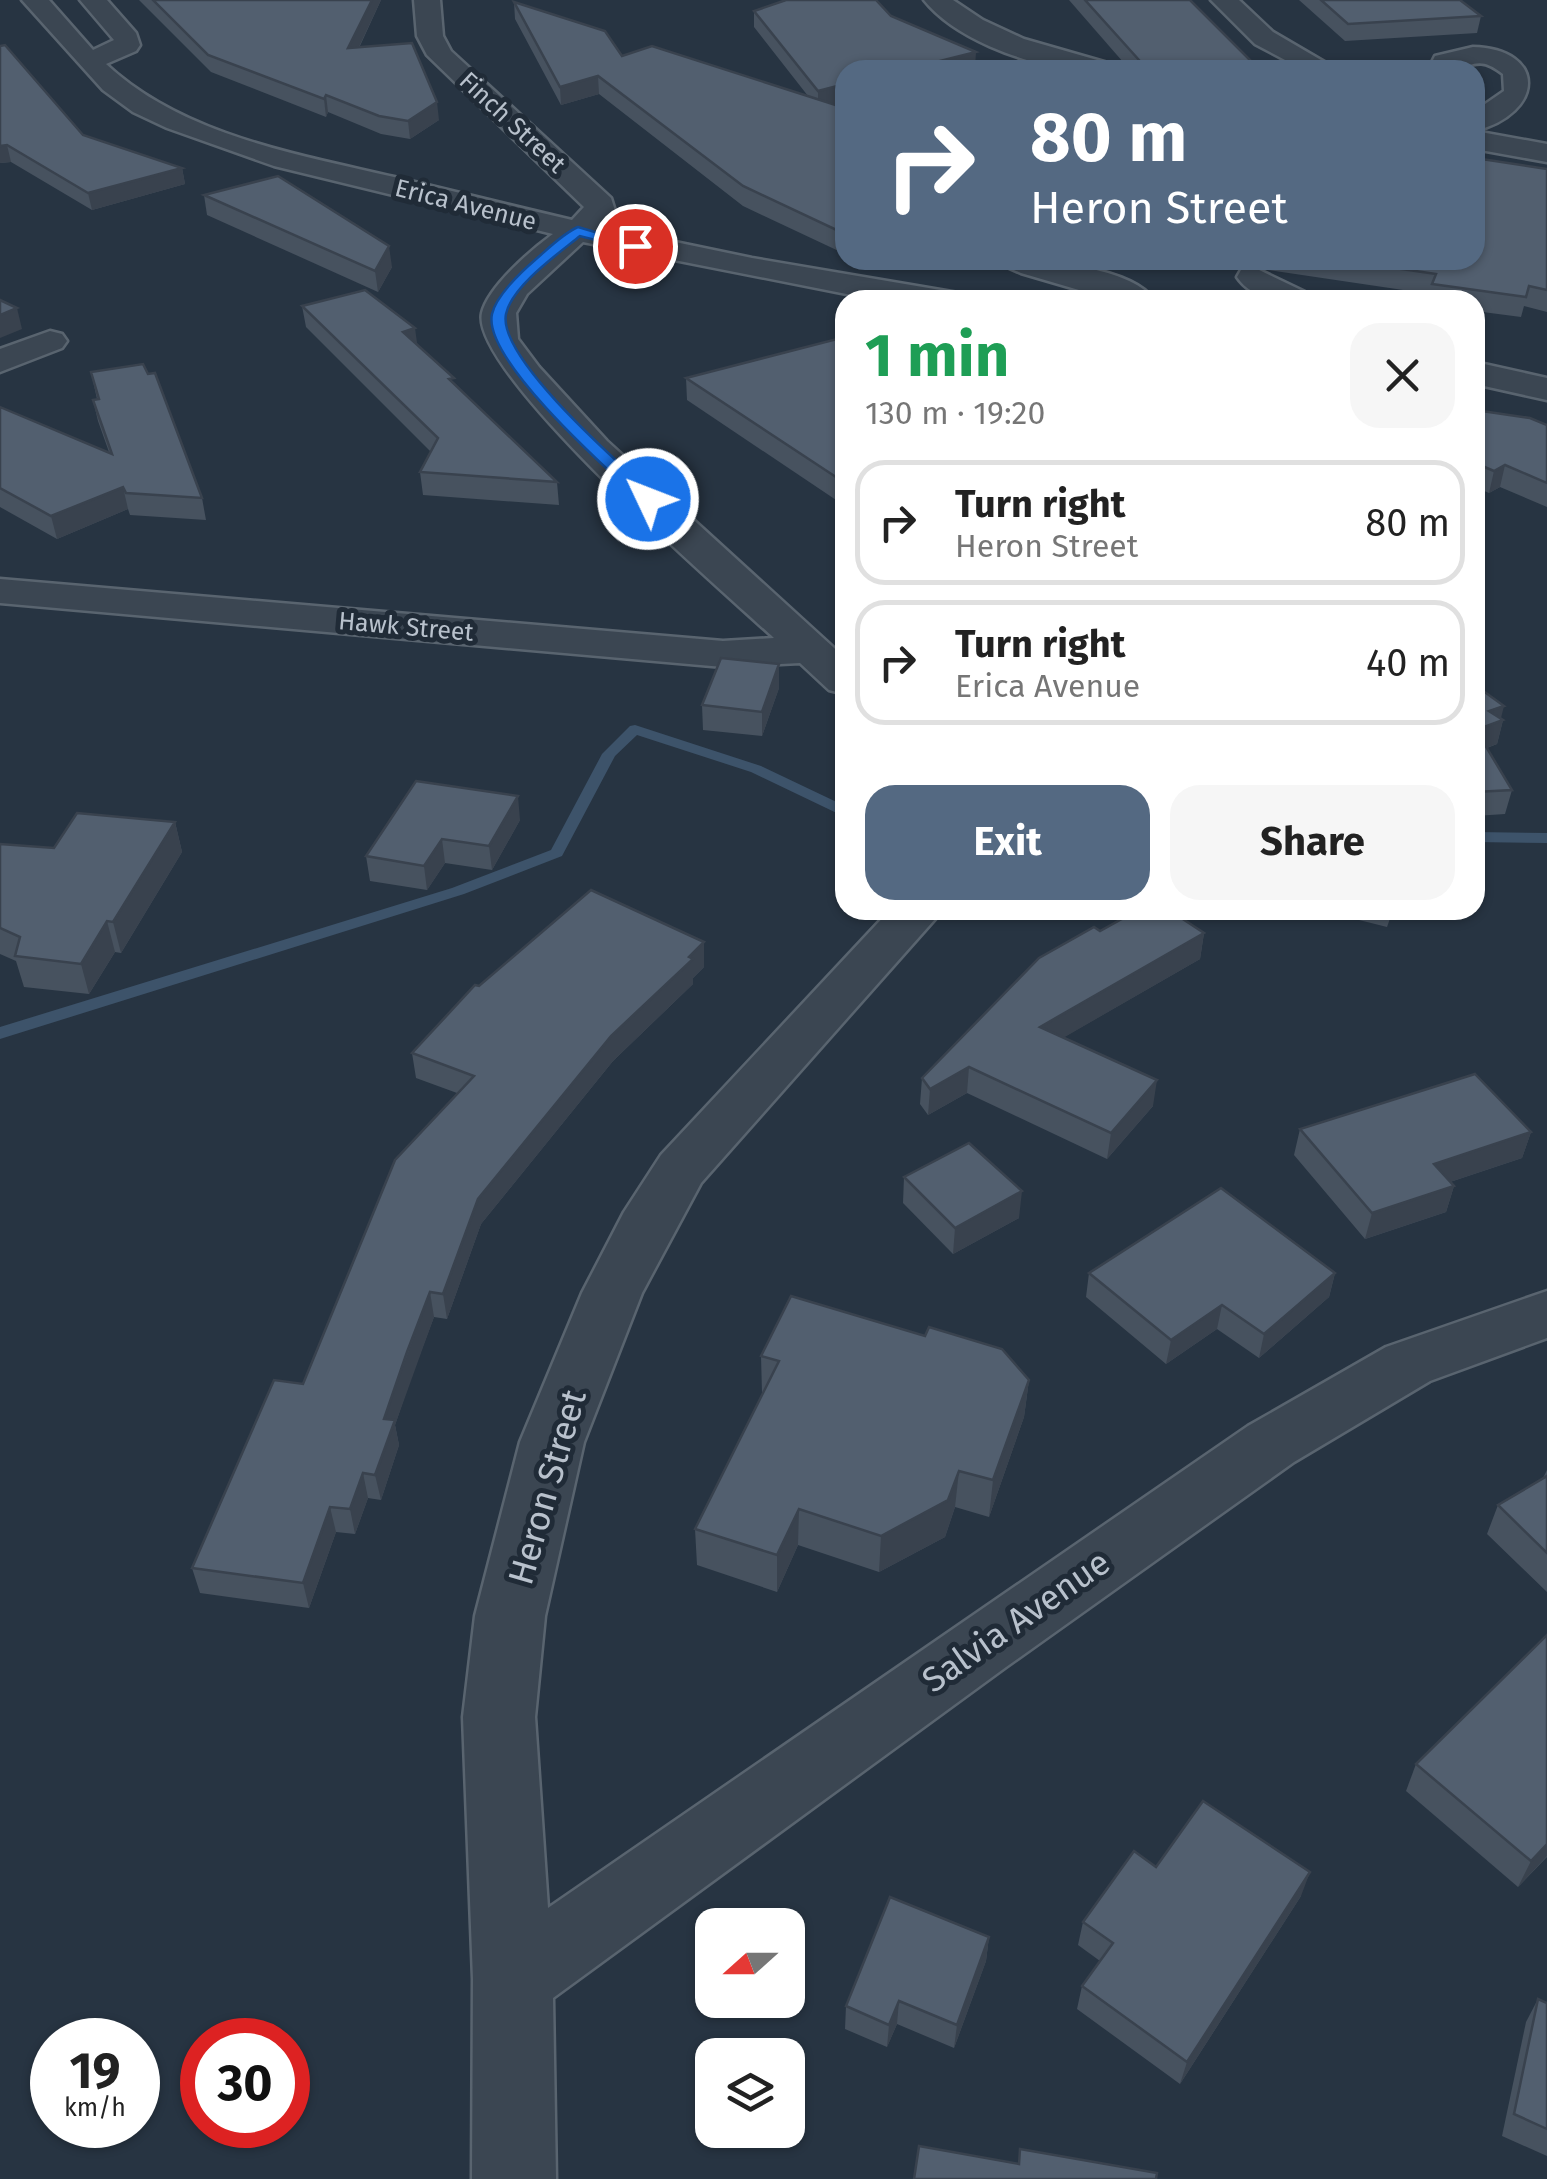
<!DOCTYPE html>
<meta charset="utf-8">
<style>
:root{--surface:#fff;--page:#f6f6f6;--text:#222;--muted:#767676;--line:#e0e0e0;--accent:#546982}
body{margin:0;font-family:"Fira Sans",sans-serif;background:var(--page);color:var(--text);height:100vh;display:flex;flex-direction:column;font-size:38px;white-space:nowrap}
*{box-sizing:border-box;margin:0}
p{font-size:32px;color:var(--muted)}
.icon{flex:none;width:55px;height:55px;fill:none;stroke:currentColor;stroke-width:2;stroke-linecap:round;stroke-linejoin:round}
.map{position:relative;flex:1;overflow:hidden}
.panel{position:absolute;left:835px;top:290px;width:650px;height:630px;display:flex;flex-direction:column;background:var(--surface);border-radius:30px;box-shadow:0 2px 8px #0004}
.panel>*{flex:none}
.top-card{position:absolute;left:835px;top:60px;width:650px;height:210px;border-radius:30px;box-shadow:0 2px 8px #0004;background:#546982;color:#fff;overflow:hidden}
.needle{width:65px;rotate:249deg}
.buttons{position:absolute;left:695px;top:1908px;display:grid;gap:20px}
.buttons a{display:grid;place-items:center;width:110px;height:110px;border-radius:20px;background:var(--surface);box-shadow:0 2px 8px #0004;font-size:50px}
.speed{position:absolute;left:30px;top:2018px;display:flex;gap:20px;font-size:50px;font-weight:700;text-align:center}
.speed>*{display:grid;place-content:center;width:130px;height:130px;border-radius:50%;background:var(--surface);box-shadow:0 2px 8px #0004;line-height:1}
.speed small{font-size:25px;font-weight:400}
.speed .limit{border:15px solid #d22;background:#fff;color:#111}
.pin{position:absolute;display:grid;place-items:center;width:85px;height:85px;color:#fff;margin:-42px;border:5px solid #fff;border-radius:50%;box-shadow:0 2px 10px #0007}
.me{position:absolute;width:110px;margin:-55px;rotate:313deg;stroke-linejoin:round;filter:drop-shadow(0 0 8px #0008)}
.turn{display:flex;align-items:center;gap:35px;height:210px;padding:0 30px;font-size:45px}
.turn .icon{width:130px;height:130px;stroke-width:2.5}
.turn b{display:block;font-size:70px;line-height:85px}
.round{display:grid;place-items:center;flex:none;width:105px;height:105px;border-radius:30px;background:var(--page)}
.summary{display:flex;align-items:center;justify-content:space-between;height:170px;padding:0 30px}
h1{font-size:60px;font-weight:700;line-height:75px;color:#1e9e55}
.cta{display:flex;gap:20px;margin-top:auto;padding:20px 30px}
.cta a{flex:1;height:115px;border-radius:30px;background:var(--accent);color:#fff;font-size:40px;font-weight:700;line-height:115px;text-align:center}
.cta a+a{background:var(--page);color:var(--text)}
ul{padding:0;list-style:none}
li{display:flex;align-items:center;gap:30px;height:125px;margin:0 20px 15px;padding:0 10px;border:5px solid var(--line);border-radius:30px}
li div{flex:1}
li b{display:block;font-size:38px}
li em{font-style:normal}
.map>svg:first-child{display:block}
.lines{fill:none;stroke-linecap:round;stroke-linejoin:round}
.stream{fill:#3d536a;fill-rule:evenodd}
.minor-casing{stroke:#59646f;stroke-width:5}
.minor{fill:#3b4652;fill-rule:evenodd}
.wall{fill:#47525f}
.shaded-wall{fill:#39424e}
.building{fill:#525f6f;stroke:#39424e;stroke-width:2.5}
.route{fill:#1a73e8;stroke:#114b97;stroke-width:2.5}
.labels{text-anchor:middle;stroke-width:10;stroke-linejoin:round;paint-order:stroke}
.far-street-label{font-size:25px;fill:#b8c1cc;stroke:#202b37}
.near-street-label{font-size:35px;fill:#b8c1cc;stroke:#202b37}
</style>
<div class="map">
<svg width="1547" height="2179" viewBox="0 0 1547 2179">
<rect width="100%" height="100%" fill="#273442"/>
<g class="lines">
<!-- stream -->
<g class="stream">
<path d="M 635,725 L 761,766 L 845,806 L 845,817 L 751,772 L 637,735 L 615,756 L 562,856 L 464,894 L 0,1039 L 0,1027 L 452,888 L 551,850 L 602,754 L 630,726 Z"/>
<path d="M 1475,832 L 1547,833 L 1547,843 L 1475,842 Z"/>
</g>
<!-- minor casing -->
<g class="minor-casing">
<g id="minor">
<path d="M 22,0 L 49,0 L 93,50 L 114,40 L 80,0 L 107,0 L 136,33 L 140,45 L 136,51 L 106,64 C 182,135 296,154 394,177 C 453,191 512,206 572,220 L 584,207 L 427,55 L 417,36 L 414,0 L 440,0 L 443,36 L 451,51 L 611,198 L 616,214 L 603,227 L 752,258 L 958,293 L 963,300 L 877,300 L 583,242 L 527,294 L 516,313 L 518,339 L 539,367 L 607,441 L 845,658 L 845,694 L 829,690 L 800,663 L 723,667 L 0,603 L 0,579 L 723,641 L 774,638 C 724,592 469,372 482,313 C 488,287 531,250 553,234 L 274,166 L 167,128 L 133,112 L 103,90 Z"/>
<path d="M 924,0 L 953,0 L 983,20 L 1024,39 L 1111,64 L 1115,70 C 1099,70 1082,72 1067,69 C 1021,62 954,38 924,0 Z"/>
<path d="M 1211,0 L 1239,0 L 1273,32 L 1338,70 L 1304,70 L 1255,44 Z"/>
<path d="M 1473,47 C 1547,49 1545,113 1475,131 L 1475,111 L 1504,91 L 1503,74 C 1482,58 1476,63 1455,70 C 1448,72 1436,70 1428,70 L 1435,56 Z"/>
<path d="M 1475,131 L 1547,144 L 1547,162 L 1475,149 Z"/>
<path d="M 1002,260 C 1039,260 1131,266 1154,300 L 1113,300 L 1021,273 L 1007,267 Z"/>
<path d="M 1253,267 L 1307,293 L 1312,300 C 1285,300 1254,302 1237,277 L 1241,270 Z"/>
<path d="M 50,331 L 62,334 L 67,341 L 62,348 L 0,372 L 0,349 Z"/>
<path d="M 1475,362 L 1547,378 L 1547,400 L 1475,384 Z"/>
<path d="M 890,910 L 943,910 L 701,1183 L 642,1293 L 584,1442 L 545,1616 L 535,1717 L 548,1908 L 1248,1426 L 1386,1347 L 1547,1291 L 1547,1338 L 1430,1381 L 1294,1462 L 1006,1667 L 553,1998 L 556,2179 L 472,2179 L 473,1979 L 463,1717 L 475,1616 L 520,1442 L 582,1293 L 624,1212 L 661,1155 Z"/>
</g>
</g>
<!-- minor -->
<use href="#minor" class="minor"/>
</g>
<!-- wall -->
<g class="wall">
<path d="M 139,0 L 381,0 L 359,48 L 439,120 L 410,139 L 381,134 L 328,112 L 326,117 L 211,72 Z"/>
<path d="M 1069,0 L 1190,0 L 1252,70 L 1130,70 Z"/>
<path d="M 1299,0 L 1460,0 L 1481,16 L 1477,33 L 1345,41 Z"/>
<path d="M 514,2 L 622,56 L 808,96 L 754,27 L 754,11 L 891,16 L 975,69 L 845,70 L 845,102 L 834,104 L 845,108 L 845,254 L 743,206 L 599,94 L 561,105 L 515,19 Z"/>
<path d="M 0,46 L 83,135 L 182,168 L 185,184 L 92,210 L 11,162 L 0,163 Z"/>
<path d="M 1547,169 L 1547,312 L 1524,306 L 1521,317 L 1475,311 L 1475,300 L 1429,300 L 1430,294 L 1268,270 L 1255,264 L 1241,266 L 1200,260 L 1475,260 Z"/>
<path d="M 204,195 L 392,267 L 378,292 L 207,215 Z"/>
<path d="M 1162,260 L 1184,260 L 1180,264 Z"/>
<path d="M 302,306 L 417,345 L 454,384 L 557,482 L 559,505 L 423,495 L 420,472 L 431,452 L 306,327 Z"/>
<path d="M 845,343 L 845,506 L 687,400 L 686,378 Z"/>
<path d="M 91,372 L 202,498 L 206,520 L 130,515 L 128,509 L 57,539 L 0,507 L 0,407 L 109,452 L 98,421 L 93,400 L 97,399 Z"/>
<path d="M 1475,410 L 1547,425 L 1547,507 L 1500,487 L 1489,493 L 1475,487 Z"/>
<path d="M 1475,685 L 1503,720 L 1497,744 L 1487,748 L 1512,790 L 1505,814 L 1475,816 Z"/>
<path d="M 779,688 L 762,736 L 703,730 L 702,705 Z"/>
<path d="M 520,820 L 492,870 L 445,863 L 427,890 L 370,881 L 366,856 Z"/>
<path d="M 175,822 L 182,852 L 121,953 L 115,952 L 89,994 L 24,987 L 16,961 L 0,954 L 0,844 L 54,848 Z"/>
<path d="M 1251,910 L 1298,910 L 1296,917 Z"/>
<path d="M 1319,910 L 1393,910 L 1387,927 Z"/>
<path d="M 1100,931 L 1204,933 L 1200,959 L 1064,1037 L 1153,1106 L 1107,1159 L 967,1093 L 928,1115 L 920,1104 L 922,1078 Z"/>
<path d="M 704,967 L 693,978 L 693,984 L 613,1061 L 481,1224 L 447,1319 L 434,1317 L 411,1378 L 395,1425 L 399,1445 L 381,1500 L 368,1498 L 355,1534 L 336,1532 L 309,1608 L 200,1593 L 192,1568 L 303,1384 L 457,1093 L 416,1078 L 412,1053 L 479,986 Z"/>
<path d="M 1300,1129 L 1531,1132 L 1522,1158 L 1450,1182 L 1454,1186 L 1446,1212 L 1365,1239 L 1294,1155 Z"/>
<path d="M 904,1177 L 1019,1218 L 953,1254 L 903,1203 Z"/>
<path d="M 1089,1273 L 1335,1273 L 1329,1297 L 1259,1358 L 1217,1329 L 1166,1364 L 1086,1297 Z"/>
<path d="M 761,1356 L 1029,1380 L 1024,1417 L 989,1517 L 955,1507 L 945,1537 L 879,1572 L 798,1545 L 777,1592 L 697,1565 L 695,1529 L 763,1393 L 762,1393 Z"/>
<path d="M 1547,1470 L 1547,1592 L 1487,1534 L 1498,1505 L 1543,1478 Z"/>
<path d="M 1547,1635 L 1547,1857 L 1518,1887 L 1406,1791 L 1416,1764 Z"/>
<path d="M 1156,1867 L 1301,1896 L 1180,2084 L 1077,2009 L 1082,1986 L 1100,1961 L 1078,1945 L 1083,1922 Z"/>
<path d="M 989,1937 L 986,1961 L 954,2048 L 897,2024 L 887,2047 L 845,2029 L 846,2006 Z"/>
<path d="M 1538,1999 L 1547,2003 L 1547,2156 L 1502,2136 L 1526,2022 Z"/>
</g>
<!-- shaded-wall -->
<g class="shaded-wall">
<path d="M 372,0 L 381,0 L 350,66 L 348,48 Z"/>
<path d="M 976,52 L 975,69 L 971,70 L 904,70 Z"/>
<path d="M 598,76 L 599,94 L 561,105 L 560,87 Z"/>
<path d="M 845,84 L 845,102 L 818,108 L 818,91 Z"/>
<path d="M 326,95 L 328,112 L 326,117 L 324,99 Z"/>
<path d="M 437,102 L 439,120 L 410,139 L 408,121 Z"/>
<path d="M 7,145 L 11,162 L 0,163 L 0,146 Z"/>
<path d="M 182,168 L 185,184 L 92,210 L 88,193 Z"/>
<path d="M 389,246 L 392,267 L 378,292 L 375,271 Z"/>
<path d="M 1242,260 L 1255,260 L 1255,264 L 1241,266 Z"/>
<path d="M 17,308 L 22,329 L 0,338 L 0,315 Z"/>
<path d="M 415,328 L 418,350 L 403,332 Z"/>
<path d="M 1505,465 L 1500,487 L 1489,493 L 1494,471 Z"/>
<path d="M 123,487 L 128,509 L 57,539 L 51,516 Z"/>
<path d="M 779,664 L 779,688 L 762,736 L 762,712 Z"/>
<path d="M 1504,706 L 1500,722 L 1503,720 L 1497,744 L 1475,752 L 1476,730 L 1489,711 Z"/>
<path d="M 518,796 L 520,820 L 492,870 L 489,846 Z"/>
<path d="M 175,822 L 182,852 L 121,953 L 113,922 Z"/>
<path d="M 442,839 L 445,863 L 427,890 L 424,866 Z"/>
<path d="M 107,921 L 115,952 L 89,994 L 81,964 Z"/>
<path d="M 1204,933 L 1200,959 L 1037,1053 L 1040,1027 Z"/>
<path d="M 704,942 L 704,967 L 693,978 L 693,984 L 613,1061 L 481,1224 L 447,1319 L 443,1294 L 478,1199 L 611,1036 Z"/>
<path d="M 969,1067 L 967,1093 L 928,1115 L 930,1089 Z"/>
<path d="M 1157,1080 L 1153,1106 L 1107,1159 L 1111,1133 Z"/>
<path d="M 1531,1132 L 1522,1158 L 1426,1190 L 1434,1164 Z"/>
<path d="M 1454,1186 L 1446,1212 L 1365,1239 L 1372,1213 Z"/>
<path d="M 1022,1191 L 1019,1218 L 953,1254 L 955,1228 Z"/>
<path d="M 1335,1273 L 1329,1297 L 1259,1358 L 1264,1334 Z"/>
<path d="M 430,1292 L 434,1317 L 395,1425 L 399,1445 L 381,1500 L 375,1475 L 384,1419 Z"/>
<path d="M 1222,1305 L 1217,1329 L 1166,1364 L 1171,1340 Z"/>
<path d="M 1029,1380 L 1024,1417 L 989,1517 L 993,1480 Z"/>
<path d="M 959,1471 L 955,1507 L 945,1537 L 879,1572 L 881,1536 Z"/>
<path d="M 363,1473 L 368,1498 L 355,1534 L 350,1509 Z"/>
<path d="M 330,1507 L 336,1532 L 309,1608 L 303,1583 Z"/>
<path d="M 799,1509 L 798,1545 L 777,1592 L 777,1555 Z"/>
<path d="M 1547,1844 L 1547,1856 L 1518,1887 L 1531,1861 Z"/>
<path d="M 1310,1872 L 1301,1896 L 1180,2084 L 1187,2062 Z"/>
<path d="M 989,1937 L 986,1961 L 954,2048 L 957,2025 Z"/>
<path d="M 899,2001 L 897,2024 L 887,2047 L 889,2025 Z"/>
</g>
<!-- building -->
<g class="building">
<path d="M 153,0 L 372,0 L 348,48 L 412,43 L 437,102 L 408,121 L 379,116 L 326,95 L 324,99 L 208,55 Z"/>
<path d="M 786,0 L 876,0 L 891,16 L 976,52 L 904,70 L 845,70 L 845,84 L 818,91 L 754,11 Z"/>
<path d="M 1085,0 L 1190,0 L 1253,63 L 1246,70 L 1148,70 Z"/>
<path d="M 1321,0 L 1460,0 L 1481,16 L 1348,24 Z"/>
<path d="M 514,2 L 605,31 L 622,56 L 652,46 L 845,108 L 845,234 L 743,186 L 598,76 L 560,87 Z"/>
<path d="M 5,45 L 83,135 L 182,168 L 88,193 L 7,145 L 0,146 L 0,46 Z"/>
<path d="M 1475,158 L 1547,169 L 1547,290 L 1529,286 L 1526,297 L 1432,284 L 1436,274 L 1340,260 L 1475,260 Z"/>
<path d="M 278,176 L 389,246 L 375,271 L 204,195 Z"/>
<path d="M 365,290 L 415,328 L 403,332 L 454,378 L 449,379 L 557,482 L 420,472 L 438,438 L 302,306 Z"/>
<path d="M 0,300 L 17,308 L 0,315 Z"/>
<path d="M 837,339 L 845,343 L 845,483 L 686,378 Z"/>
<path d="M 143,364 L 148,374 L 155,373 L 202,498 L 126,493 L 123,487 L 51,516 L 0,488 L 0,407 L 112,454 L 93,400 L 99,399 L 91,372 Z"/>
<path d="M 1475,410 L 1530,418 L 1547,425 L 1547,483 L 1505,465 L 1494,471 L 1475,463 Z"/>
<path d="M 721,658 L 779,664 L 762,712 L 702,705 Z"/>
<path d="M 1475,685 L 1504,706 L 1489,711 L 1503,720 L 1476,730 L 1512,790 L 1475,792 Z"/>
<path d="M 416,781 L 518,796 L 489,846 L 442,839 L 424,866 L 366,856 Z"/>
<path d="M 77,813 L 175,822 L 113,922 L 107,921 L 81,964 L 15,956 L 20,937 L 0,928 L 0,844 L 54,848 Z"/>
<path d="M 591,890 L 704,942 L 689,957 L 693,959 L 611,1036 L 478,1199 L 443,1294 L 430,1292 L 407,1352 L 384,1419 L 395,1420 L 375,1475 L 363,1473 L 350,1509 L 330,1507 L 303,1583 L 192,1568 L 274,1380 L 303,1384 L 395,1160 L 474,1076 L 412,1053 L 475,985 L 479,986 Z"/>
<path d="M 1138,910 L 1169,910 L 1204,933 L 1040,1027 L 1157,1080 L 1111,1133 L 969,1067 L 930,1089 L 922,1078 L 1039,958 L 1094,927 L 1100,931 Z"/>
<path d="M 1475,1074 L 1531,1132 L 1434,1164 L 1454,1186 L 1372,1213 L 1300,1129 Z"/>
<path d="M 969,1143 L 1022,1191 L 955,1228 L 904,1177 Z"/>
<path d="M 1221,1188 L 1335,1273 L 1264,1334 L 1222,1305 L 1171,1340 L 1089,1273 Z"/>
<path d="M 791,1296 L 925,1336 L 929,1327 L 1002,1349 L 1029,1380 L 993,1480 L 959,1471 L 948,1500 L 881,1536 L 799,1509 L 777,1555 L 695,1529 L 779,1361 L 761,1356 Z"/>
<path d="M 1547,1476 L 1547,1553 L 1498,1505 Z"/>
<path d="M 1547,1635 L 1547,1844 L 1531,1861 L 1416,1764 Z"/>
<path d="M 1203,1801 L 1310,1872 L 1187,2062 L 1082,1986 L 1113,1943 L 1083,1922 L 1134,1851 L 1156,1867 Z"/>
<path d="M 890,1897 L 989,1937 L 957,2025 L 899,2001 L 889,2025 L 846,2006 Z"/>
<path d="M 1538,1999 L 1547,2003 L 1547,2129 L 1514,2114 Z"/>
<path d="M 919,2146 L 1019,2164 L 1020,2149 L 1157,2173 L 1156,2179 L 914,2179 Z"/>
</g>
<!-- route -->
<path class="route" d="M 578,227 L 642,246 L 635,250 L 580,236 C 559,253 512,286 506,314 C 497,358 621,465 654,495 L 654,502 L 643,502 C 609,471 482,359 492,314 C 496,296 521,272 535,260 C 548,249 562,234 578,227 Z"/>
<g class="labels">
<!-- far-street labels -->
<g class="far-street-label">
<text transform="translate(513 122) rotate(43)" y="9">Finch Street</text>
<text transform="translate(466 204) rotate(14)" y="9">Erica Avenue</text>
<text transform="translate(406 626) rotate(5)" y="9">Hawk Street</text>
</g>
<!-- near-street labels -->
<g class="near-street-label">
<text transform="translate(547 1487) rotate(-74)" y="12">Heron Street</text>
<text transform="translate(1016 1621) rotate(-35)" y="12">Salvia Avenue</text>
</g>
</g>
</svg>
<div class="buttons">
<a><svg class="needle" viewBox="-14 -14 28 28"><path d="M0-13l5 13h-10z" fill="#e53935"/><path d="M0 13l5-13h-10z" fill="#767676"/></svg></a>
<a><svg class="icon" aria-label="layers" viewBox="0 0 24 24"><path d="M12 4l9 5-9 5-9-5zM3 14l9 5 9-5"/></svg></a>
</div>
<div class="speed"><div>19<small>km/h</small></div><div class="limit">30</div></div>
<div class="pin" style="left:635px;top:246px;background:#d93025"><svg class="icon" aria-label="arrive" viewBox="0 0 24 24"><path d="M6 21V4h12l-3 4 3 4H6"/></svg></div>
<svg class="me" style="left:648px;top:499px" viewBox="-20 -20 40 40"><circle r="17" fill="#1a73e8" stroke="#fff" stroke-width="3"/><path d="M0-11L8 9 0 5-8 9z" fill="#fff"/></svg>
<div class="top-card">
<div class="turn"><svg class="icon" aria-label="right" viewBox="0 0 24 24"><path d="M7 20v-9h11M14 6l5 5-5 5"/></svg><div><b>80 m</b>Heron Street</div></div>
</div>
<section class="panel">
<div class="summary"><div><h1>1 min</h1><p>130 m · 19:20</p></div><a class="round"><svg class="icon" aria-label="close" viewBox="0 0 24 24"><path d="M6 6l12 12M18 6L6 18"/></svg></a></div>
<ul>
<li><svg class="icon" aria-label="right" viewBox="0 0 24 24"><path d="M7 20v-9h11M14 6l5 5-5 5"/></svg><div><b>Turn right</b><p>Heron Street</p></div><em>80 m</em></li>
<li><svg class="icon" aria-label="right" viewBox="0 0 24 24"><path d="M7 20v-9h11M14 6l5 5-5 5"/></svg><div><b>Turn right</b><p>Erica Avenue</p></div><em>40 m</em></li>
</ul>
<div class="cta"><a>Exit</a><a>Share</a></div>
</section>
</div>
